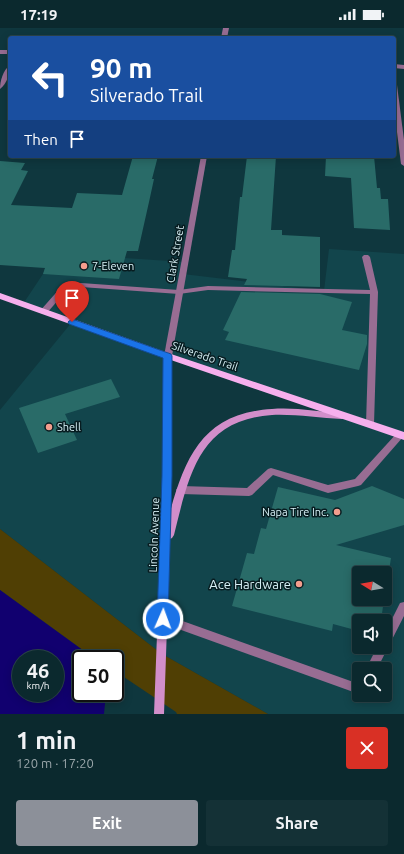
<!DOCTYPE html>
<meta charset="utf-8">
<style>
:root{--surface:#0b292e;--page:#143136;--text:#f1f3f6;--muted:#9aa6aa;--line:#2b454a;--accent:#8c9099}
body{margin:0;font-family:Ubuntu,sans-serif;background:var(--page);color:var(--text);height:100vh;display:flex;flex-direction:column;font-size:15px;white-space:nowrap}
*{box-sizing:border-box;margin:0}
p{font-size:13px;color:var(--muted)}
.icon{flex:none;width:22px;height:22px;fill:none;stroke:currentColor;stroke-width:2;stroke-linecap:round;stroke-linejoin:round}
.map{position:relative;height:686px;overflow:hidden}
.sheet{display:flex;flex-direction:column;background:var(--surface);flex:1}
.sheet>*{flex:none}
.top-card{position:absolute;left:8px;top:8px;width:388px;height:122px;border-radius:4px;box-shadow:0 2px 10px #0003,0 0 0 1px var(--line);background:#1a4fa0;color:#fff;overflow:hidden}
.needle{width:26px;rotate:281deg}
.buttons{position:absolute;left:352px;top:538px;display:grid;gap:8px}
.buttons a{display:grid;place-items:center;width:40px;height:40px;border-radius:4px;background:var(--surface);box-shadow:0 2px 10px #0003,0 0 0 1px var(--line);font-size:20px}
.speed{position:absolute;left:12px;top:622px;display:flex;gap:8px;font-size:20px;font-weight:700;text-align:center}
.speed>*{display:grid;place-content:center;width:52px;height:52px;border-radius:50%;background:var(--surface);box-shadow:0 2px 10px #0003,0 0 0 1px var(--line);line-height:1}
.speed small{font-size:10px;font-weight:400}
.speed .limit{border:2px solid #111;border-radius:6px;background:#fff;color:#111}
.pin{position:absolute;display:grid;place-items:center;width:34px;height:34px;color:#fff;margin:-41px -17px;border-radius:50% 50% 50% 0;rotate:-45deg;box-shadow:0 0 4px #0007}
.pin .icon{rotate:45deg}
.me{position:absolute;width:44px;margin:-22px;rotate:2deg;stroke-linejoin:round;filter:drop-shadow(0 0 3px #0008)}
.turn{display:flex;align-items:center;gap:14px;height:84px;padding:0 16px;font-size:18px}
.turn .icon{width:52px;height:52px;stroke-width:2.5}
.turn b{display:block;font-size:28px;line-height:34px}
.then{display:flex;align-items:center;height:38px;padding:0 16px;background:#0003;gap:8px;font-size:15px}
.round{display:grid;place-items:center;flex:none;width:42px;height:42px;border-radius:4px;background:var(--page)}
.head{display:flex;align-items:center;justify-content:space-between;height:68px;padding:0 16px}
h1{font-size:24px;font-weight:600;line-height:30px}
.button{display:flex;gap:8px;margin-top:auto;padding:8px 16px}
.button a{flex:1;height:46px;border-radius:4px;background:var(--accent);color:#fff;font-size:16px;font-weight:600;line-height:46px;text-align:center}
.button a+a{background:var(--page);color:var(--text)}
.status{display:flex;justify-content:space-between;align-items:center;height:28px;padding:0 20px;background:var(--surface);direction:ltr}
.status svg{height:11px;fill:currentColor}
.map>svg:first-child{display:block}
.built{fill:#12454c;fill-rule:evenodd}
.green{fill:#503f04}
.water{fill:#11006f;fill-rule:evenodd}
.pier{fill:#0f373e}
.building{fill:#296b68}
.lines{fill:none;stroke-linecap:round;stroke-linejoin:round}
.service{fill:#986d93;fill-rule:evenodd}
.minor{fill:#986d93;fill-rule:evenodd}
.tertiary{fill:#986d93;fill-rule:evenodd}
.secondary{fill:#d28eca;fill-rule:evenodd}
.primary{fill:#f6afed;fill-rule:evenodd}
.route{fill:#1a73e8;stroke:#114b97}
.poi-dot{fill:#f49d8d;stroke:#071c20;stroke-width:1.5}
.labels{text-anchor:middle;stroke-width:3;stroke-linejoin:round;paint-order:stroke}
.street-label{font-size:11px;fill:#d7f1f6;stroke:#071c20}
.poi-label{font-size:11px;fill:#d7f1f6;stroke:#071c20;text-anchor:start}
.near-poi-label{font-size:13px;fill:#d7f1f6;stroke:#071c20;text-anchor:end}
</style>
<div class="status"><b>17:19</b><svg viewBox="0 0 49 12"><path d="M0 12V9h3v3zM5 12V6h3v6zM10 12V3h3v9zM15 12V0h3v12zM26 1h20v11H26zM47 4h2v5h-2z"/></svg></div>
<div class="map">
<svg width="404" height="686" viewBox="0 0 404 686">
<rect width="100%" height="100%" fill="#0f373e"/>
<!-- built -->
<path class="built" d="M 329,221 L 404,226 L 404,686 L 268,686 L 162,626 L 0,501 L 0,382 L 72,294 L 23,276 L 43,246 L 50,225 L 184,234 L 183,246 L 324,263 ZM 168,328 L 341,387 L 272,384 L 227,395 L 198,424 L 165,517 ZM 359,545 L 385,545 L 385,571 L 359,571 ZM 359,593 L 385,593 L 385,619 L 359,619 ZM 359,641 L 385,641 L 385,667 L 359,667 Z"/>
<!-- green -->
<path class="green" d="M 0,501 L 162,626 L 268,686 L 175,686 L 115,645 L 115,631 L 95,631 L 0,562 Z"/>
<!-- water -->
<path class="water" d="M 0,562 L 95,631 L 81,631 L 81,665 L 115,665 L 175,686 L 0,686 ZM 21,631 L 55,631 L 55,665 L 21,665 Z"/>
<!-- pier -->
<path class="pier" d="M 115,643 L 176,684 L 177,686 L 104,686 L 106,665 L 115,665 Z"/>
<!-- building -->
<g class="building">
<path d="M 133,128 L 158,128 L 152,151 L 154,151 L 149,174 L 138,223 L 127,223 L 119,251 L 43,246 L 45,240 L 0,237 L 0,133 L 25,135 L 21,142 L 28,143 L 11,177 L 72,180 L 77,165 L 122,167 Z"/>
<path d="M 247,128 L 276,128 L 271,202 L 282,202 L 282,207 L 320,209 L 320,259 L 244,257 L 247,251 L 228,249 L 232,222 L 235,222 L 240,169 L 242,169 Z"/>
<path d="M 326,128 L 344,130 L 344,128 L 374,128 L 377,160 L 380,160 L 381,171 L 388,171 L 390,202 L 354,200 L 351,150 L 325,148 Z"/>
<path d="M 241,264 L 320,266 L 352,274 L 342,302 L 367,307 L 367,316 L 359,342 L 225,312 L 229,304 L 223,302 Z"/>
<path d="M 111,351 L 120,369 L 65,386 L 77,412 L 38,425 L 19,380 Z"/>
<path d="M 372,458 L 404,471 L 404,497 L 336,517 L 391,530 L 385,568 L 385,545 L 359,545 L 359,571 L 384,571 L 381,593 L 359,593 L 359,603 L 333,596 L 332,603 L 232,578 L 247,525 L 254,526 L 261,500 L 266,501 L 278,459 L 335,472 Z"/>
</g>
<g class="lines">
<!-- service -->
<g class="service">
<path d="M 364,227 L 368,227 L 370,229 L 378,264 L 374,396 L 373,398 L 367,398 L 366,396 L 370,266 L 208,262 L 179,266 L 81,259 L 67,262 L 46,286 L 43,286 L 39,284 L 62,258 L 81,255 L 179,262 L 208,258 L 370,262 L 362,229 Z"/>
<path d="M 400,404 L 404,406 L 403,409 L 361,457 L 358,458 L 328,465 L 273,447 L 252,467 L 249,468 L 181,466 L 178,465 L 176,462 L 178,459 L 181,458 L 247,460 L 268,441 L 271,440 L 328,457 L 355,451 L 397,405 Z"/>
<path d="M 404,574 L 404,588 L 377,641 L 366,641 L 377,619 L 385,619 L 385,605 L 400,575 Z"/>
<path d="M 163,586 L 359,656 L 359,666 L 159,594 L 158,591 L 159,588 Z"/>
</g>
<!-- minor -->
<g class="minor">
<path d="M 223,0 L 229,0 L 227,10 L 221,10 Z"/>
<path d="M 10,37 C 10,45 7,56 0,61 C 0,53 3,42 10,37 Z"/>
<path d="M 394,55 L 397,57 L 404,112 L 404,138 L 401,136 L 394,80 Z"/>
<path d="M 201,128 L 207,128 L 172,328 L 168,331 L 164,328 Z"/>
</g>
<!-- tertiary -->
<g class="tertiary">
<rect x="0" y="22" width="10" height="4"/>
<path d="M 394,36 L 404,37 L 404,41 L 394,40 Z"/>
</g>
<!-- secondary -->
<path class="secondary" d="M 168,325 L 172,328 L 170,484 C 186,426 205,385 272,381 C 295,379 319,384 342,385 L 345,386 L 346,388 L 345,390 L 342,391 C 319,390 295,386 272,387 C 199,392 189,447 174,507 L 172,510 L 170,511 L 164,686 L 154,686 L 163,448 L 164,328 Z"/>
<!-- primary -->
<path class="primary" d="M 0,265 L 171,326 L 404,404 L 404,412 L 165,330 L 0,271 Z"/>
</g>
<!-- route -->
<path class="route" d="M 72,291 L 171,326 L 172,328 L 172,448 L 168,591 L 167,594 L 163,596 L 159,594 L 157,591 L 162,448 L 163,330 L 69,296 L 68,294 Z"/>
<!-- markers -->
<g class="poi-dot">
<circle cx="84" cy="238" r="4"/>
<circle cx="49" cy="399" r="4"/>
<circle cx="337" cy="484" r="4"/>
<circle cx="299" cy="556" r="4"/>
</g>
<g class="labels">
<!-- street labels -->
<g class="street-label">
<text transform="translate(175 226) rotate(-80)" y="4">Clark Street</text>
<text transform="translate(205 328) rotate(19)" y="4">Silverado Trail</text>
<text transform="translate(154 507) rotate(-88)" y="4">Lincoln Avenue</text>
</g>
<!-- poi labels -->
<g class="poi-label">
<text x="92" y="242">7-Eleven</text>
<text x="57" y="403">Shell</text>
<text x="329" y="488" text-anchor="end">Napa Tire Inc.</text>
</g>
<!-- near-poi labels -->
<g class="near-poi-label">
<text x="291" y="561">Ace Hardware</text>
</g>
</g>
</svg>
<div class="buttons">
<a><svg class="needle" viewBox="-14 -14 28 28"><path d="M0-13l5 13h-10z" fill="#e53935"/><path d="M0 13l5-13h-10z" fill="#9aa6aa"/></svg></a>
<a><svg class="icon" aria-label="sound" viewBox="0 0 24 24"><path d="M4 9h4l5-4v14l-5-4H4zM17 9q2 3 0 6"/></svg></a>
<a><svg class="icon" aria-label="search" viewBox="0 0 24 24"><circle cx="10" cy="10" r="6"/><path d="M15 15l6 6"/></svg></a>
</div>
<div class="speed"><div>46<small>km/h</small></div><div class="limit">50</div></div>
<div class="pin" style="left:72px;top:294px;background:#d93025"><svg class="icon" aria-label="arrive" viewBox="0 0 24 24"><path d="M6 21V4h12l-3 4 3 4H6"/></svg></div>
<svg class="me" style="left:163px;top:591px" viewBox="-20 -20 40 40"><circle r="17" fill="#1a73e8" stroke="#fff" stroke-width="3"/><path d="M0-11L8 9 0 5-8 9z" fill="#fff"/></svg>
<div class="top-card">
<div class="turn"><svg class="icon" aria-label="left" viewBox="0 0 24 24"><path d="M17 20v-9H6M10 6l-5 5 5 5"/></svg><div><b>90 m</b>Silverado Trail</div></div>
<div class="then">Then<svg class="icon" aria-label="arrive" viewBox="0 0 24 24"><path d="M6 21V4h12l-3 4 3 4H6"/></svg></div>
</div>
</div>
<section class="sheet">
<div class="head"><div><h1>1 min</h1><p>120 m · 17:20</p></div><a class="round" style="background:#d93025;color:#fff"><svg class="icon" aria-label="close" viewBox="0 0 24 24"><path d="M6 6l12 12M18 6L6 18"/></svg></a></div>
<div class="button"><a>Exit</a><a>Share</a></div>
</section>
